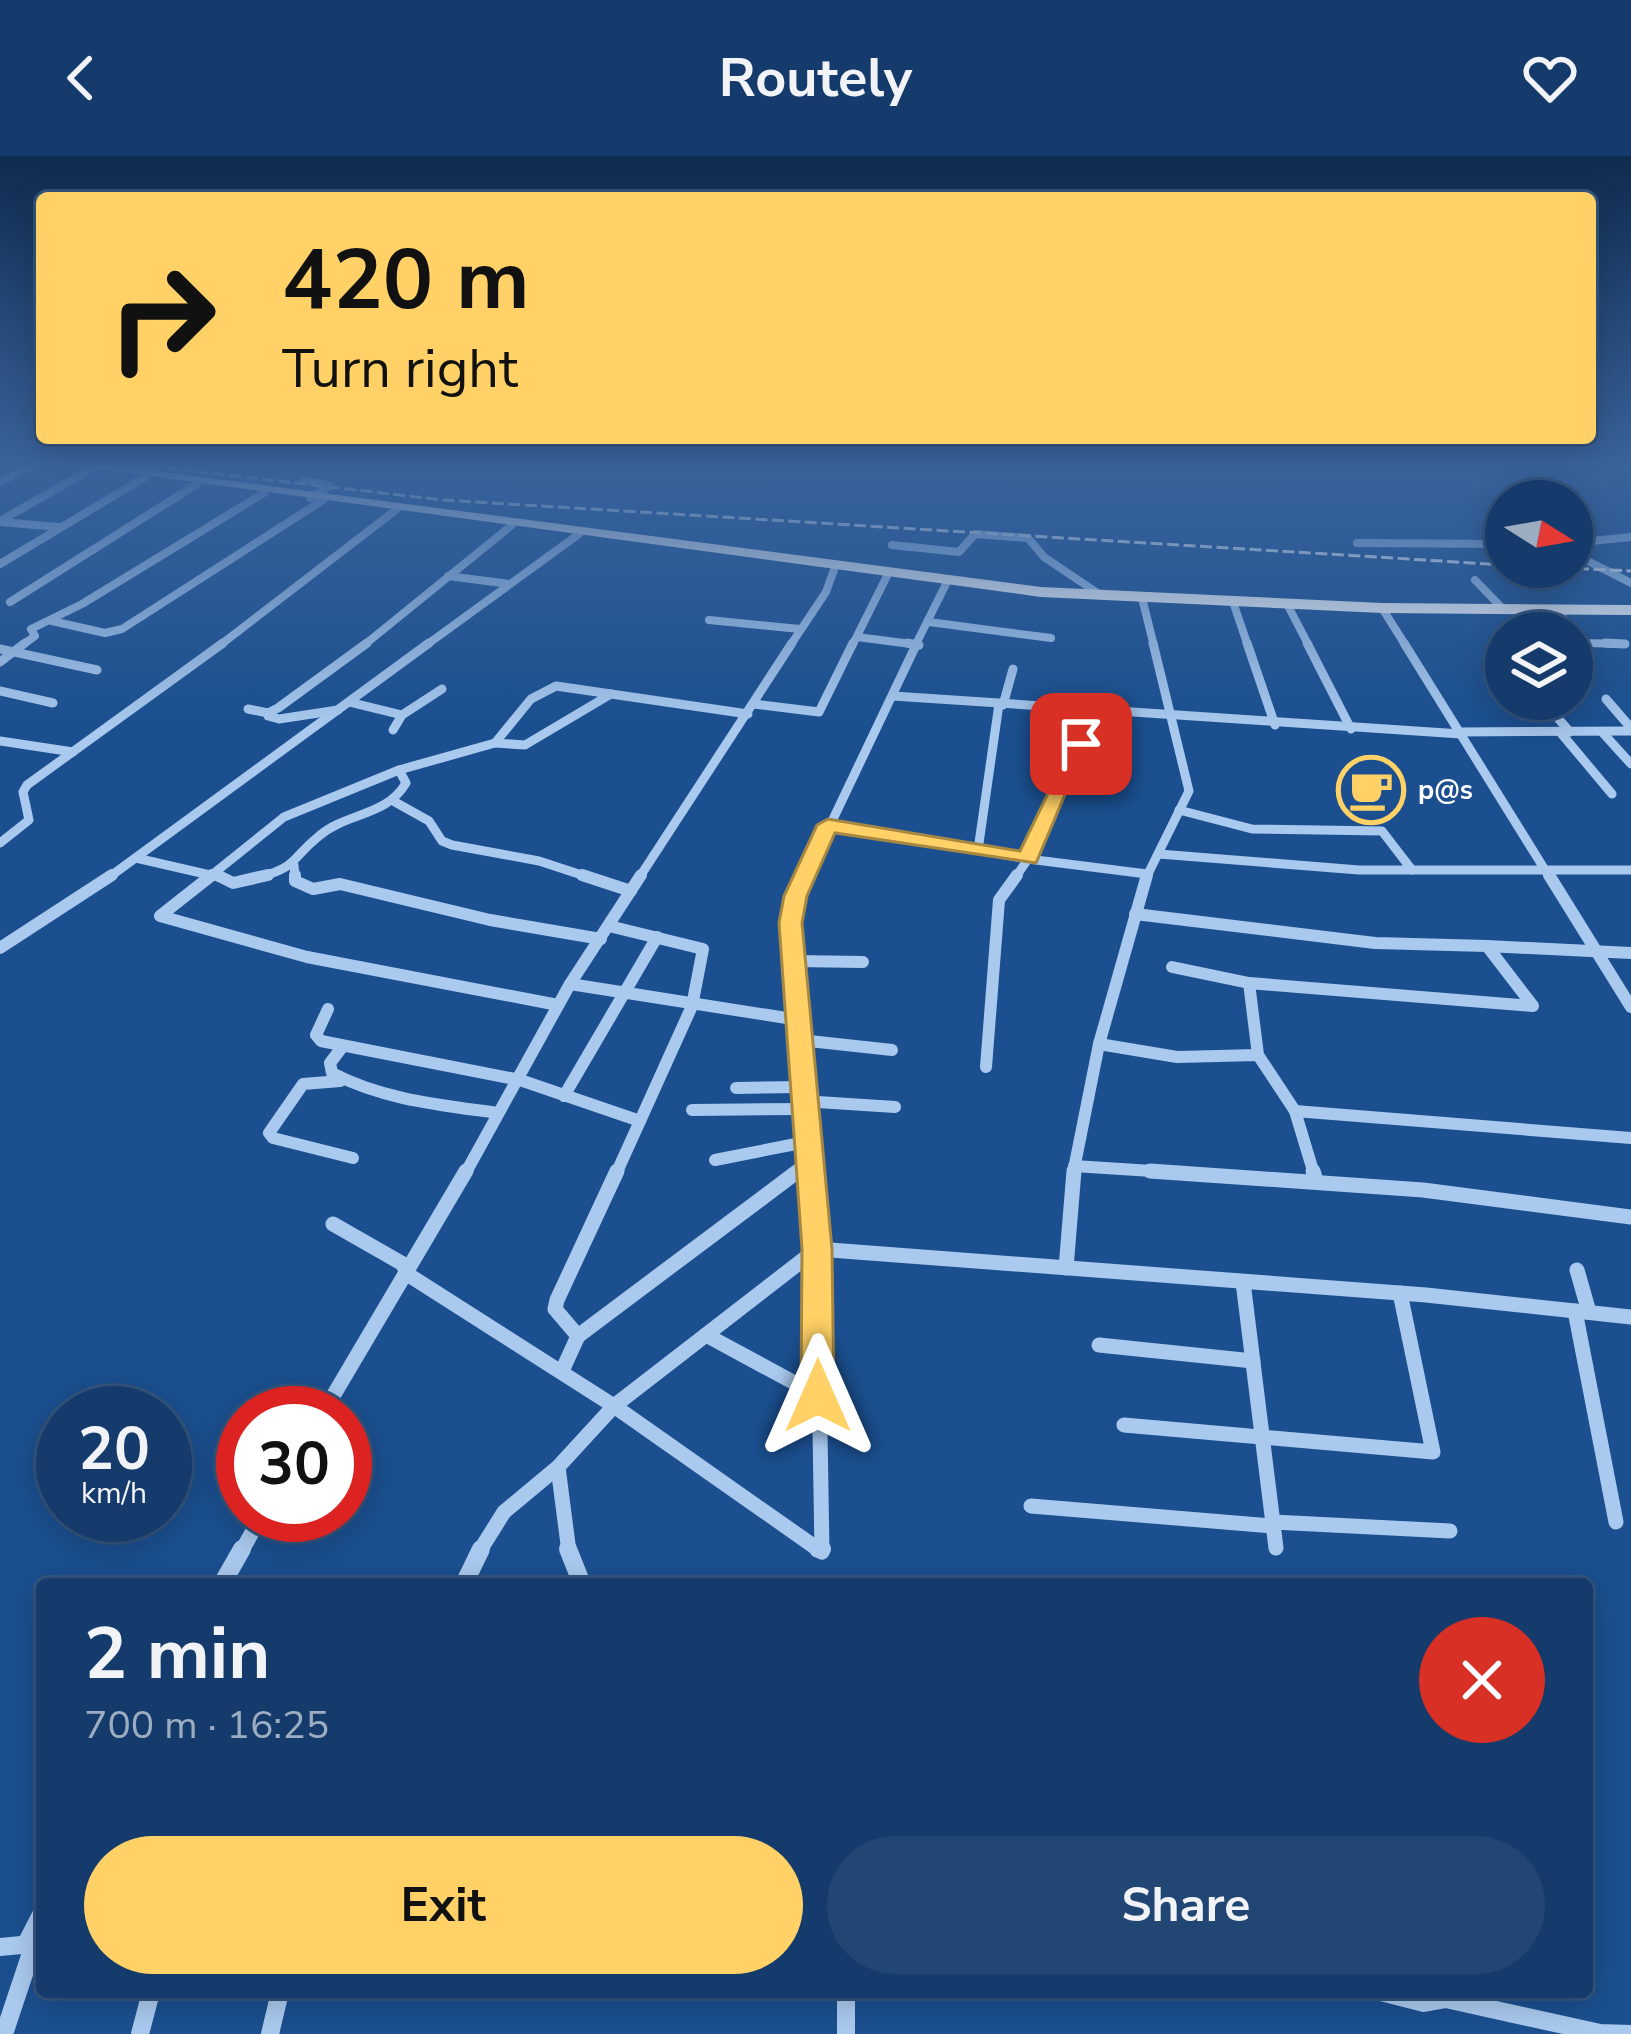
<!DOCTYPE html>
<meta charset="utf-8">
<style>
:root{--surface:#143b6b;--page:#214673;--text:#f1f3f6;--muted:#9dadc1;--line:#33557e;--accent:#ffd166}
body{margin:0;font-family:"Nunito Sans",sans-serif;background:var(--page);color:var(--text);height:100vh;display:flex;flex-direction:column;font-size:45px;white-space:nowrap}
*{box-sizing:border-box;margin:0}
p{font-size:39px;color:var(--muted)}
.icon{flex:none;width:66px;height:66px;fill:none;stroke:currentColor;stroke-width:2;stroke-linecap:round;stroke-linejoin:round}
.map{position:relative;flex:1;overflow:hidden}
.drawer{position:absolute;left:36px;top:1422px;width:1557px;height:420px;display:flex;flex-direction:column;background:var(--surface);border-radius:12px;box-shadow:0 6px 30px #0003,0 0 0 3px var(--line)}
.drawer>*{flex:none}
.hud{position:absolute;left:36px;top:36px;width:1560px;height:252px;border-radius:12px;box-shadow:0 6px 30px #0003,0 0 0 3px var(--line);background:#ffd166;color:#111;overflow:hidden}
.needle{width:78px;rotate:101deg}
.buttons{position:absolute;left:1485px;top:324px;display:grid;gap:24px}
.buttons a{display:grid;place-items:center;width:108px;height:108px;border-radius:50%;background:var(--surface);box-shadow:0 6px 30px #0003,0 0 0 3px var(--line);font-size:60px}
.speed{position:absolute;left:36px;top:1230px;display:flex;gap:24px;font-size:60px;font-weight:700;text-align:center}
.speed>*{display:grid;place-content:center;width:156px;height:156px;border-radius:50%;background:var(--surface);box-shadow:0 6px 30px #0003,0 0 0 3px var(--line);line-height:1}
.speed small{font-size:30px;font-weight:400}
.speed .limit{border:18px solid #d22;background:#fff;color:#111}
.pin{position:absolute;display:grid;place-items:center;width:102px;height:102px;color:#fff;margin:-51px;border-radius:24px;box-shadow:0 6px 18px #0006}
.me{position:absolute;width:132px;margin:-66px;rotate:0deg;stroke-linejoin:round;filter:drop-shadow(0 0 9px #0008)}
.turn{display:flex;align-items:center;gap:42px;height:252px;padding:0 48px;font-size:54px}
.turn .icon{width:156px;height:156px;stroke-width:2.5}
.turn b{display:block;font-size:84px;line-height:102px}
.round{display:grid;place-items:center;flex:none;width:126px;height:126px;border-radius:63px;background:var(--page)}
.summary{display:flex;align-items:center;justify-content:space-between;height:204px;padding:0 48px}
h1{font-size:72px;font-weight:700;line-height:90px}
.action{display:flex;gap:24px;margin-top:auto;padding:24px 48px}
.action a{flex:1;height:138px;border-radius:72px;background:var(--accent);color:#111;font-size:48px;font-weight:700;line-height:138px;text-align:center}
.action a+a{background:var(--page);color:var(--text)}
header{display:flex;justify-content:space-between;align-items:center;height:156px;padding:0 48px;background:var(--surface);font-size:54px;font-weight:700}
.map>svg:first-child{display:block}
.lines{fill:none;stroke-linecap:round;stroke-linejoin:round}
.street-far4{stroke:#a9c9ee;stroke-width:8}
.street-far3{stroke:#a9c9ee;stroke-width:9}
.street-far2{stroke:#a9c9ee;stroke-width:12}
.street-far1{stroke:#a9c9ee;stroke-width:15}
.street{stroke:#a9c9ee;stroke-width:18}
.highway{fill:#fff;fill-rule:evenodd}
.rail{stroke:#fff;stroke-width:3;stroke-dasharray:12 4.5;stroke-linecap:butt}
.route{fill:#ffd166;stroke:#a68842;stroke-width:3}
.labels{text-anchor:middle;stroke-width:12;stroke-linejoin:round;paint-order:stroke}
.far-poi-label{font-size:27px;font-weight:bold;fill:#fff;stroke:#1b4f8f;text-anchor:start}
</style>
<header><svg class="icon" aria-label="back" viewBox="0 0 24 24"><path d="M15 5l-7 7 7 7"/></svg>Routely<svg class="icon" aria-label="heart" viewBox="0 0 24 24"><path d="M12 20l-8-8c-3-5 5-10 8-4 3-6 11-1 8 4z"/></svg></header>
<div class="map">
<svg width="1631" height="1878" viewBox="0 0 1631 1878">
<rect width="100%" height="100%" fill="#1b4f8f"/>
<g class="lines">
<!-- street-far4 -->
<g class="street-far4">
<path d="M 304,324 L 330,330 L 310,342"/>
<path d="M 0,326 L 34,308"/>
<path d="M 0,365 L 93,312"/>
<path d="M 1,366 L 58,371"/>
<path d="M 1357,387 L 1506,388"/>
<path d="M 1572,387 L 1631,381"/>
<path d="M 892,389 L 959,396 L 975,378 L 1028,382 L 1044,401 L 1099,438"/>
<path d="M 1572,397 L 1631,427"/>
<path d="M 0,408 L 147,320"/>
<path d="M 448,420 L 510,428"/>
<path d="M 1475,424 L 1504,454"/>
<path d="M 1142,442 L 1154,490"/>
<path d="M 10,446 L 197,328"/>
<path d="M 1233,446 L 1248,490"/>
<path d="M 1287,448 L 1309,490"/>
<path d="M 1382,452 L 1406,490"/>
<path d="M 1539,455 L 1559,477"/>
<path d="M 1557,455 L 1587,487 L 1625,488"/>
<path d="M 709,464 L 800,473"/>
<path d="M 52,465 L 105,477 L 122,473 L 323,344"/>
<path d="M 929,466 L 1051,482"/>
<path d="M 857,481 L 919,489"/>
<path d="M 21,490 L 35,480 L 31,473 L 82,448 L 264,337"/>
<path d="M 219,490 L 397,353"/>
<path d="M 363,490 L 512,369"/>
<path d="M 425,490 L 579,378"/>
<path d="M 790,490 L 826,436 L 835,411"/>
<path d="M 852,490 L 888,418"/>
<path d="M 915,490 L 947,426"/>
</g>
<!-- street-far3 -->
<g class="street-far3">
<path d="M 907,487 L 919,489"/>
<path d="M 1247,487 L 1275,569"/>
<path d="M 1307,487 L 1351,573"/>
<path d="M 1404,487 L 1550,722"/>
<path d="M 1605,487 L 1625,488"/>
<path d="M 1572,492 L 1577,497"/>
<path d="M 0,493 L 97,514"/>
<path d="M 0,506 L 25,487"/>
<path d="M 556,530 L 611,538 L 525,589 L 495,587 L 531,543 Z"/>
<path d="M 0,535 L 53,547"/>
<path d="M 611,538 L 748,558"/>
<path d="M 893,540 L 1461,578"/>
<path d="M 1541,543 L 1570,576"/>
<path d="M 1606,543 L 1631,572"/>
<path d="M 349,546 L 402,559"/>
<path d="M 754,548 L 819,556 L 853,487"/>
<path d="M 1003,549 L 1013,513"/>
<path d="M 248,553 L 268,557 L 278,552 L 367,487"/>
<path d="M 1086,556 L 1068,624 L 1058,631 L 1028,703 L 1147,718"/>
<path d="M 271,557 L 268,560 L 279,563 L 338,554"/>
<path d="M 393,574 L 402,559 L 442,533"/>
<path d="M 1459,576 L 1631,575"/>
<path d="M 1560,576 L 1612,638"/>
<path d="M 1602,576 L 1631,608"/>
<path d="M 0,585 L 73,596"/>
<path d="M 395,646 L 429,665 L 442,685 L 452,689 L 539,705 L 591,722"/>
<path d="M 1179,654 L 1252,673 L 1382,675 L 1412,714"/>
<path d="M 828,669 L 1028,703 L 1015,722"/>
<path d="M 0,687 L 29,664 L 23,636 L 27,629 L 223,487"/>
<path d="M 978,694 L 999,548"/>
<path d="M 1159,698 L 1359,714 L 1631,714"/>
<path d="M 136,702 L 223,722"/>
<path d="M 294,709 L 295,722"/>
<path d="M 108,722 L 429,487"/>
<path d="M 208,722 L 284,661 L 399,614 L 495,587"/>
<path d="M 258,722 C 301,709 290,703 319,680 C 347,656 386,661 406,627 L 399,614"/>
<path d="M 639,722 L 792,487"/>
<path d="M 805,722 L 917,487"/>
<path d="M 1146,722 L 1189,635 L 1153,487"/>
</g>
<!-- street-far2 -->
<g class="street-far2">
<path d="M 212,719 L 160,760 L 307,801 L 558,849"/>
<path d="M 217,719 L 233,727 L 268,719"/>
<path d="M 295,719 L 295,725 L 313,733 L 340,728 L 490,764 L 601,783"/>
<path d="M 582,719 L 631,735"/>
<path d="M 806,719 L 790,767 L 811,1018"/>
<path d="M 1549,719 L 1631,851"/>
<path d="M 1135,758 L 1375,787 L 1487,790"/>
<path d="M 0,792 L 112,719"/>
<path d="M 795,805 L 863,806"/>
<path d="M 1172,811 L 1249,827"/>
<path d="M 570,828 L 799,864"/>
<path d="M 328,853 L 316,879 L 321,885 L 520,924 L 640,965 L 692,850 L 703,793 L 609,770"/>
<path d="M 800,884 L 892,894"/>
<path d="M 1099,888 L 1177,901 L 1258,899 L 1295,955"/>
<path d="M 343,890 L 330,907 L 332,917 C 384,944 441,949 498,957"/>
<path d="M 1258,899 L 1249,827 L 1533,850 L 1487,790 L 1631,797"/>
<path d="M 986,911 L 999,744 L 1017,719"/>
<path d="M 340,925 L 303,928 L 269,977 L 273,982 L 353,1002"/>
<path d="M 736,932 L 801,931"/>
<path d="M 564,940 L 657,781"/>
<path d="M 802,945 L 895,951"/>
<path d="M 692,954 L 803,953"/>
<path d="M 715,1004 L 806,986"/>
<path d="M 1074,1010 L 1199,1018"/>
<path d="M 465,1018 L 570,828 L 641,719"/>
<path d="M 616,1018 L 640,965"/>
<path d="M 794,1018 L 807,1008"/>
<path d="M 1073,1018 L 1099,888 L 1147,719"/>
<path d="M 1314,1018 L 1295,955 L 1631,982"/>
</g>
<!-- street-far1 -->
<g class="street-far1">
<path d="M 811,1015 L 817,1093 L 1426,1139 L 1631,1161"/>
<path d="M 1150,1015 L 1423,1034 L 1631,1061"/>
<path d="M 1313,1015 L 1316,1025"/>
<path d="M 333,1068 L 403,1108 L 407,1118 L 614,1250 L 817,1093"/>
<path d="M 817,1093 L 822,1396"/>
<path d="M 1066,1112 L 1074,1015"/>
<path d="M 1577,1114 L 1589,1156"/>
<path d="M 1243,1126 L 1276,1392"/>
<path d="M 1575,1155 L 1616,1366"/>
<path d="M 706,1179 L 817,1239"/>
<path d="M 578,1180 L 798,1015"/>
<path d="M 1099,1189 L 1253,1205"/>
<path d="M 562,1215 L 578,1180 L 555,1153 L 557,1144 L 617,1015"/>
<path d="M 323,1257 L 466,1015"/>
<path d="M 1124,1269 L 1433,1296 L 1400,1137"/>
<path d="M 558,1311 L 569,1396"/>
<path d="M 1031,1350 L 1273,1370"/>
<path d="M 1273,1366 L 1450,1375"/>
<path d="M 241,1396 L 262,1359"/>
<path d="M 479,1396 L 504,1356 L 558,1311 L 614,1250 L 822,1396"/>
</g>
<!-- street -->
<g class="street">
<path d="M 568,1393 L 582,1428"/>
<path d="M 818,1393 L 822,1393"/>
<path d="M 222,1428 L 242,1393"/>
<path d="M 464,1428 L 481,1393"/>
<path d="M 26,1788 L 42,1757"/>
<path d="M 0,1791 L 42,1787"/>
<path d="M 846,1836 L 846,1878"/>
<path d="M 1381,1836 L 1424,1847 L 1446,1843 L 1600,1877 L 1631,1878"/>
<path d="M 4,1878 L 34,1788"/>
<path d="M 140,1878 L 151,1836"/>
<path d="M 270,1878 L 280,1836"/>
</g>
<!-- highway -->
<path class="highway" d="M 63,308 L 101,308 L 1041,431 L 1382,447 L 1631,449 L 1631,459 L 1382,457 L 1041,441 Z"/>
<!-- rail -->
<g class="rail">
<path d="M 131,308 L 443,344 L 1506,409"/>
<path d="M 1544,411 L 1631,415"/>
</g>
</g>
<!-- sky -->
<linearGradient id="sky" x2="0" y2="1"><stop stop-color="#0f2b4f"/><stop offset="0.54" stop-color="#39639b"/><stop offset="1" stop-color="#39639b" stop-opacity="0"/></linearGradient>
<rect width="1631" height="571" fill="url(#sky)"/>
<!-- route -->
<path class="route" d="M 1074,584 L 1091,588 L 1079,624 L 1067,634 L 1036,707 L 835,677 L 807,740 L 802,767 L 832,1093 L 834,1240 L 829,1250 L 818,1254 L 806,1250 L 801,1240 L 802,1093 L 779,767 L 784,740 L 817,669 L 828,663 L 1020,695 Z"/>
<!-- icons -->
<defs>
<g id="cafe-ring" transform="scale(3.45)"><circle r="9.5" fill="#1b4f8f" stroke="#ffd166" stroke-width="1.5"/><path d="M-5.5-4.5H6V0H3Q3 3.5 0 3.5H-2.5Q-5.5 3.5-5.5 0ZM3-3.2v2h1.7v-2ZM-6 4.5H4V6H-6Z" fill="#ffd166"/></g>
</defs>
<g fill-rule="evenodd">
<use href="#cafe-ring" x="1371" y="634"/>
</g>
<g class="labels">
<!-- far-poi labels -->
<g class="far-poi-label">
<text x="1418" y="643">p@s</text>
</g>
</g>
</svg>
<div class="buttons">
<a><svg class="needle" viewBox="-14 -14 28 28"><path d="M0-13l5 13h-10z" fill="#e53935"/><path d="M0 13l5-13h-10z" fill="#9dadc1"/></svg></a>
<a><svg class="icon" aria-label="layers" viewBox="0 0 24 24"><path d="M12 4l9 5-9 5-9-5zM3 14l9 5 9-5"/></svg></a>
</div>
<div class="speed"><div>20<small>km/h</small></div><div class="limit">30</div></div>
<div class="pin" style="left:1081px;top:588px;background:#d93025"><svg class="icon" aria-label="arrive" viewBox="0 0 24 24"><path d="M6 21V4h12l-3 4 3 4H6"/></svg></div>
<svg class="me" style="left:818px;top:1240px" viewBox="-20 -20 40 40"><path d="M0-17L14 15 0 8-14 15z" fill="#ffd166" stroke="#fff" stroke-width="4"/></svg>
<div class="hud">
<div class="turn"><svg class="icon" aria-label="right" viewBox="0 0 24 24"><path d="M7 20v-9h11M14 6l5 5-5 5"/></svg><div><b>420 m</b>Turn right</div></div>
</div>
<section class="drawer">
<div class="summary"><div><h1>2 min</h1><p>700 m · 16:25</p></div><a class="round" style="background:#d93025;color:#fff"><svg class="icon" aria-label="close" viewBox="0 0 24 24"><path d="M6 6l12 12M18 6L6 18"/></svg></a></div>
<div class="action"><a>Exit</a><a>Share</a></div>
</section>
</div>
